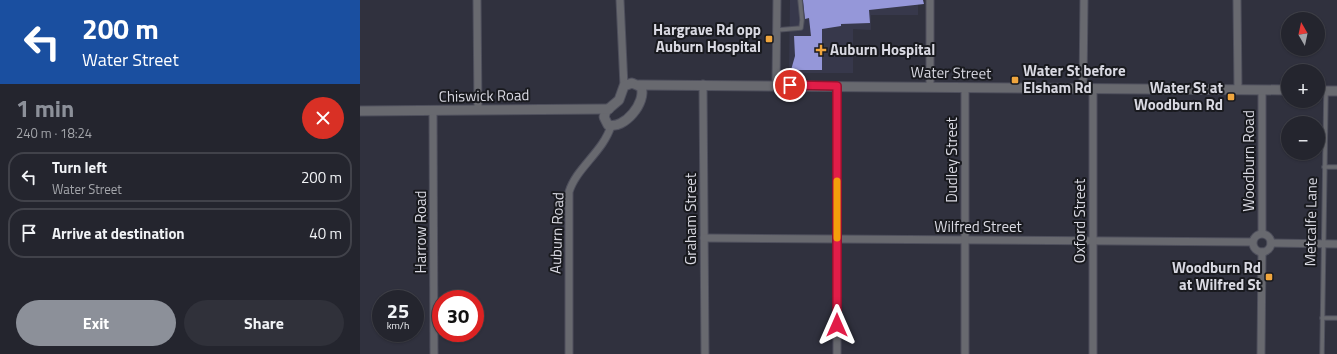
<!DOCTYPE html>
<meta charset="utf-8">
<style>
:root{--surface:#24252e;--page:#30313a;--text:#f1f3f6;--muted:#a3a5aa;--line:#41424a;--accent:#8c9099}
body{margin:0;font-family:"Titillium Web",sans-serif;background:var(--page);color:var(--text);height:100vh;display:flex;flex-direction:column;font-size:15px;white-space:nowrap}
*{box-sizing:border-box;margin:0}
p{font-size:13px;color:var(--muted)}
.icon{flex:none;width:22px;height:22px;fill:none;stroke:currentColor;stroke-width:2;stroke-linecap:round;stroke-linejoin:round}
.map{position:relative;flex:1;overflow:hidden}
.side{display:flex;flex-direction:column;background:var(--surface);width:360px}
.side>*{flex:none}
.guide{background:#1a4fa0;color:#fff;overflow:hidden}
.needle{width:26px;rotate:351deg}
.buttons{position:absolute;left:921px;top:12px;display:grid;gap:8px}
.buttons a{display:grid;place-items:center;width:44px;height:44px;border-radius:50%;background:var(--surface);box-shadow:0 1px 3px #0004,0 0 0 1px var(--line);font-size:20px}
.speed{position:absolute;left:12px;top:290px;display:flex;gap:8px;font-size:20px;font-weight:700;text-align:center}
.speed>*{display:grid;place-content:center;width:52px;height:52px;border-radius:50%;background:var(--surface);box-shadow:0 1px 3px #0004,0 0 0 1px var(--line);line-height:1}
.speed small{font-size:10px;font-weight:400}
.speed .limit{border:6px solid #d22;background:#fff;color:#111}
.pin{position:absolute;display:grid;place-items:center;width:34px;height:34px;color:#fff;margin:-17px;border:2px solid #fff;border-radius:50%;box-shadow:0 1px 4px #0007}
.me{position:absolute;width:44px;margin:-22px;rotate:0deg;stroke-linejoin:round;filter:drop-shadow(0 0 3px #0008)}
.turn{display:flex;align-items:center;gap:14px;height:84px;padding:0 16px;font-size:18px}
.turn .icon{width:52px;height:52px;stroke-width:2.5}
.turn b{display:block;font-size:28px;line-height:34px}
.round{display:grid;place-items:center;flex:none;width:42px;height:42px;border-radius:21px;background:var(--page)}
.overview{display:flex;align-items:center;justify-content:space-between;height:68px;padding:0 16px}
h1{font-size:24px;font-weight:700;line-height:30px;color:var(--accent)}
.primary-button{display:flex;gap:8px;margin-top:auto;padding:8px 16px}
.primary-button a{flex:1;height:46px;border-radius:24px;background:var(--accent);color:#fff;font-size:16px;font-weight:700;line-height:46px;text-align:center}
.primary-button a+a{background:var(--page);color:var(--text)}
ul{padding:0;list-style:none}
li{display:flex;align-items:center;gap:12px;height:50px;margin:0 8px 6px;padding:0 8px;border:2px solid var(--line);border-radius:16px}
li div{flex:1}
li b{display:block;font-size:15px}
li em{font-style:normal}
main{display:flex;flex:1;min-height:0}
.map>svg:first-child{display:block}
.built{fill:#37384b}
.building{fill:#9597d9}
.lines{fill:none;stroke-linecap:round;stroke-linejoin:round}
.service-casing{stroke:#4e4f5c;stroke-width:5.5}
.minor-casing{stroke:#4e4f5c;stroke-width:9}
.tertiary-casing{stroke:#4e4f5c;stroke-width:11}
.service{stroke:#68696f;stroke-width:3.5}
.minor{stroke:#68696f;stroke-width:7}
.tertiary{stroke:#68696f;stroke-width:9}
.route-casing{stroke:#92132f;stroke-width:10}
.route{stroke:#e11d48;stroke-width:7}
.slow{stroke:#f59e0b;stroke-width:7}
.poi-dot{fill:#f0a63e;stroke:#191a1f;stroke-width:1.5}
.labels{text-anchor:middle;stroke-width:4;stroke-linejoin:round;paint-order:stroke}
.poi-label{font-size:15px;font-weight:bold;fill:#d9d9e2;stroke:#191a1f;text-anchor:end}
.street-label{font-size:15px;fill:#d9d9e2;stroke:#191a1f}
</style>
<main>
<section class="side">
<div class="guide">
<div class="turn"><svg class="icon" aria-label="left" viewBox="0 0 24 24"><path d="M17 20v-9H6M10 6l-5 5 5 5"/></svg><div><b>200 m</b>Water Street</div></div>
</div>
<div class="overview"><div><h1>1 min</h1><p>240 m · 18:24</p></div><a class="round" style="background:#d93025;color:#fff"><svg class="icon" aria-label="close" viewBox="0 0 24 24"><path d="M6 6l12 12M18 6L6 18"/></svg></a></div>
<ul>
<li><svg class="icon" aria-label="left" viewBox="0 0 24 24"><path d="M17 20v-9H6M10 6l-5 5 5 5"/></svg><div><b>Turn left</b><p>Water Street</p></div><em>200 m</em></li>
<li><svg class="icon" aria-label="arrive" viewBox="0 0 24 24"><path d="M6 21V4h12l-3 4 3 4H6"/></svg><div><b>Arrive at destination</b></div><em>40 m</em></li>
</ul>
<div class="primary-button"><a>Exit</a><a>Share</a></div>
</section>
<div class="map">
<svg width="977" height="354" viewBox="0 0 977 354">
<rect width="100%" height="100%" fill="#30313e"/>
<!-- built -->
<path class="built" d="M 430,0 L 558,0 L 558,15 L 511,15 L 511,30 L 493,29 L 493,73 L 432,73 L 429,71 Z"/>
<!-- building -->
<path class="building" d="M 443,0 L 563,0 L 564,4 L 509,10 L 510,23 L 481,24 L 481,26 L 462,29 L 462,70 L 431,70 L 435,56 L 434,36 L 451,36 L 449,18 L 445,19 Z"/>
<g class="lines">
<!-- service casing -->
<g class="service-casing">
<g id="service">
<path d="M 417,30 L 441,28 L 442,20 L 440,0"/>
<path d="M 964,167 L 977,167"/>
<path d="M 962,318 L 977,318"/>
<path d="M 962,354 L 966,92"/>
</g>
</g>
<!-- minor casing -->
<g class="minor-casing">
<g id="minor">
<path d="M 117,0 L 118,110"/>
<path d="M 260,0 L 264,86"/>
<path d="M 877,0 L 878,89"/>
<path d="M 343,84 L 345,354"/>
<path d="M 416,85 L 417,0"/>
<path d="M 570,87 L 570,0"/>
<path d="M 723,88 L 724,0"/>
<path d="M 902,90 L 902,233"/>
<path d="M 73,111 L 74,354"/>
<circle cx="902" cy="243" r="9"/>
<path d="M 344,238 L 892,242"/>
<path d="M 911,243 L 977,244"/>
<path d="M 209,354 L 209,192 C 216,168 243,152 251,126"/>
<path d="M 477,354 L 477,86"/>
<path d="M 605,354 L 605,87"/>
<path d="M 733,354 L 733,88"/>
<path d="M 901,354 L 902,252"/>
</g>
</g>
<!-- tertiary casing -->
<g class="tertiary-casing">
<g id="tertiary">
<path d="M 272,83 L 281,87 C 287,102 264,130 248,125 L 244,117 L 246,111 L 259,100 L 264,86 Z"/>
<path d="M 279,85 L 928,90"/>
<path d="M 958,91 L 977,91"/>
<path d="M 0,111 L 249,109"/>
</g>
</g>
<!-- service -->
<use href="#service" class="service"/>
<!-- minor -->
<use href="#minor" class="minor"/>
<!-- tertiary -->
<use href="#tertiary" class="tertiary"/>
</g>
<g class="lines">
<!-- route casing -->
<g class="route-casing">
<path id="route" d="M 430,85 L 477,86 L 477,325"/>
</g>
<!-- route -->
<use href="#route" class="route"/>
<!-- slow -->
<path class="slow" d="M 477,181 L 477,238"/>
</g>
<!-- markers -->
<g class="poi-dot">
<rect x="405" y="35" width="8" height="8" rx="2"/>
<path d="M459 44h4v4h4v4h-4v4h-4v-4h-4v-4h4z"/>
<rect x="651" y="76" width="8" height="8" rx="2"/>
<rect x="867" y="93" width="8" height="8" rx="2"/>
<rect x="905" y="273" width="8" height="8" rx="2"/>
</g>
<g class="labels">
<!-- poi labels -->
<g class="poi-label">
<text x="401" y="35">Hargrave Rd opp<tspan x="401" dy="17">Auburn Hospital</tspan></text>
<text x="470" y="55" text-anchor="start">Auburn Hospital</text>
<text x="663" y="76" text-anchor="start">Water St before<tspan x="663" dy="17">Elsham Rd</tspan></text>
<text x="863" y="93">Water St at<tspan x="863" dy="17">Woodburn Rd</tspan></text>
<text x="901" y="273">Woodburn Rd<tspan x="901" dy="17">at Wilfred St</tspan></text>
</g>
<!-- street labels -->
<g class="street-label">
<text transform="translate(591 73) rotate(1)" y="5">Water Street</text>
<text transform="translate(124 96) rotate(-1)" y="5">Chiswick Road</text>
<text transform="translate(592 160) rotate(-90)" y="5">Dudley Street</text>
<text transform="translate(889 161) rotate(-90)" y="5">Woodburn Road</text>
<text transform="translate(331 219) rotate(-90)" y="5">Graham Street</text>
<text transform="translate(720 221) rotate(-90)" y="5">Oxford Street</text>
<text transform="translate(951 222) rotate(-89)" y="5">Metcalfe Lane</text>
<text x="618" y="232">Wilfred Street</text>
<text transform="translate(61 232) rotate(-90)" y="5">Harrow Road</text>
<text transform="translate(197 233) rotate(-88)" y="5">Auburn Road</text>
</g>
</g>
</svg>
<div class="buttons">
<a><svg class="needle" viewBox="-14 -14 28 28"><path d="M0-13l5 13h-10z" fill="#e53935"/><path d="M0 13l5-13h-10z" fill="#a3a5aa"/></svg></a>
<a>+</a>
<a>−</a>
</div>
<div class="speed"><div>25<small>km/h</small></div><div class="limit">30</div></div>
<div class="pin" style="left:430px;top:85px;background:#d93025"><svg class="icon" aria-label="arrive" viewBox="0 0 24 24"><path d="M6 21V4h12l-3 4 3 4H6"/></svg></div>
<svg class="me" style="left:477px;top:325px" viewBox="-20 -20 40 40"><path d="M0-17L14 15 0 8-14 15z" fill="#e11d48" stroke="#fff" stroke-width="4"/></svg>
</div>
</main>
